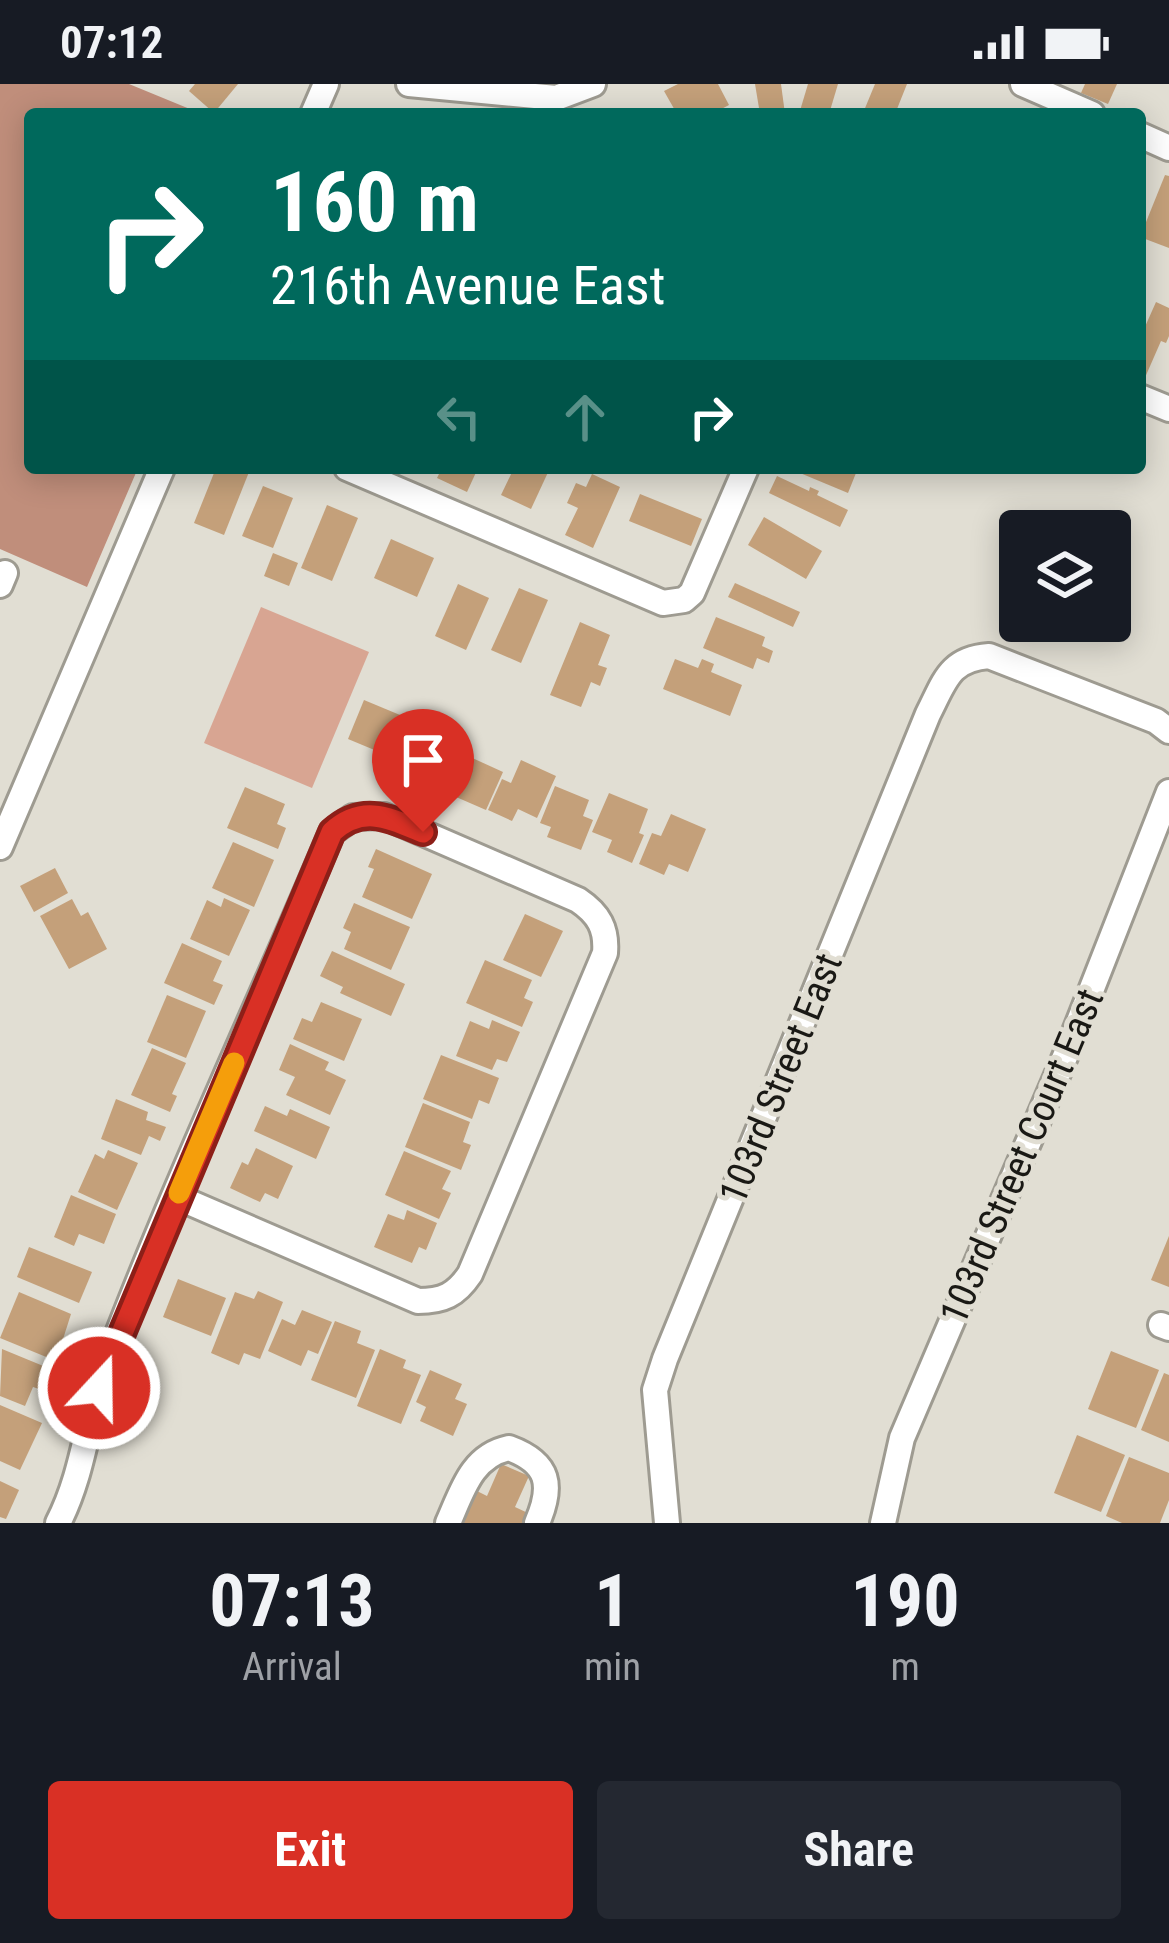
<!DOCTYPE html>
<style>
:root{--surface:#171b24;--page:#242831;--text:#f1f3f6;--muted:#9ea1a6;--accent:#d93025}
body{margin:0;font-family:"Roboto Condensed",sans-serif;background:var(--page);color:var(--text);height:100vh;display:flex;flex-direction:column;font-size:45px;white-space:nowrap}
*{box-sizing:border-box;margin:0}
p{font-size:39px;color:var(--muted)}
.icon{flex:none;width:66px;height:66px;fill:none;stroke:currentColor;stroke-width:2;stroke-linecap:round;stroke-linejoin:round}
.map{position:relative;height:1439px;overflow:hidden}
.drawer{display:flex;flex-direction:column;background:var(--surface);flex:1}
.drawer>*{flex:none}
.banner{position:absolute;left:24px;top:24px;width:1122px;height:366px;border-radius:12px;box-shadow:0 6px 30px #0003;background:#00695c;color:#fff;overflow:hidden}
.tools{position:absolute;left:999px;top:426px;display:grid;gap:24px}
.tools a{display:grid;place-items:center;width:132px;height:132px;border-radius:12px;background:var(--surface);box-shadow:0 6px 30px #0003;font-size:60px}
.pin{position:absolute;display:grid;place-items:center;width:102px;height:102px;color:#fff;margin:-123px -51px;border-radius:50% 50% 50% 0;rotate:-45deg;box-shadow:0 0 12px #0007}
.pin .icon{rotate:45deg}
.me{position:absolute;width:132px;margin:-66px;rotate:21deg;stroke-linejoin:round;filter:drop-shadow(0 0 9px #0008)}
.turn{display:flex;align-items:center;gap:42px;height:252px;padding:0 48px;font-size:54px}
.turn .icon{width:156px;height:156px;stroke-width:2.5}
.turn b{display:block;font-size:84px;line-height:102px}
.lanes{display:flex;align-items:center;height:114px;padding:0 48px;background:#0003;justify-content:center;gap:60px;direction:ltr}
.lanes .off{opacity:.35}
.eta{display:flex;justify-content:space-evenly;align-items:center;height:204px;text-align:center}
.eta b{font-size:72px;font-weight:700;line-height:84px}
.cta{display:flex;gap:24px;margin-top:auto;padding:24px 48px}
.cta a{flex:1;height:138px;border-radius:12px;background:var(--accent);color:#fff;font-size:48px;font-weight:700;line-height:138px;text-align:center}
.cta a+a{background:var(--page);color:var(--text)}
.status{display:flex;justify-content:space-between;align-items:center;height:84px;padding:0 60px;background:var(--surface);direction:ltr}
.status svg{height:33px;fill:currentColor}
.map>svg:first-child{display:block}
.green{fill:#d8a592}
.forest{fill:#c08e7b}
.building{fill:#c4a07a}
.lines{fill:none;stroke-linecap:round;stroke-linejoin:round}
.minor-casing{stroke:#9e9b91;stroke-width:30}
.minor{stroke:#fff;stroke-width:24}
.route-casing{stroke:#8d1f18;stroke-width:30}
.route{stroke:#d93025;stroke-width:21}
.slow{stroke:#f59e0b;stroke-width:21}
.labels{text-anchor:middle;stroke-width:10;stroke-linejoin:round;paint-order:stroke}
.street-label{font-size:39px;fill:#1a1915;stroke:#e1ded3}
</style>
<div class="status"><b>07:12</b><svg viewBox="0 0 49 12"><path d="M0 12V9h3v3zM5 12V6h3v6zM10 12V3h3v9zM15 12V0h3v12zM26 1h20v11H26zM47 4h2v5h-2z"/></svg></div>
<div class="map">
<svg width="1169" height="1439" viewBox="0 0 1169 1439">
<rect width="100%" height="100%" fill="#e1ded3"/>
<!-- green -->
<path class="green" d="M 261,523 L 369,568 L 312,704 L 204,659 Z"/>
<!-- forest -->
<path class="forest" d="M 0,0 L 129,0 L 202,30 L 30,30 L 30,384 L 138,384 L 87,503 L 0,465 Z"/>
<!-- building -->
<g class="building">
<path d="M 195,0 L 238,0 L 214,29 L 189,7 Z"/>
<path d="M 678,0 L 718,0 L 729,21 L 712,30 L 677,30 L 664,7 Z"/>
<path d="M 755,0 L 781,0 L 785,30 L 760,30 Z"/>
<path d="M 808,0 L 838,0 L 829,30 L 799,30 Z"/>
<path d="M 875,0 L 907,0 L 895,30 L 863,29 Z"/>
<path d="M 1085,0 L 1117,0 L 1108,20 L 1081,9 Z"/>
<path d="M 1165,91 L 1169,92 L 1169,164 L 1140,153 Z"/>
<path d="M 1156,218 L 1169,224 L 1169,252 L 1166,259 L 1161,257 L 1140,305 L 1140,254 Z"/>
<path d="M 216,384 L 249,388 L 224,451 L 194,439 Z"/>
<path d="M 442,384 L 478,384 L 467,408 L 437,394 Z"/>
<path d="M 514,384 L 550,384 L 531,425 L 501,411 Z"/>
<path d="M 788,384 L 858,384 L 848,409 Z"/>
<path d="M 592,390 L 620,403 L 593,464 L 565,451 L 578,424 L 567,419 L 576,399 L 586,403 Z"/>
<path d="M 777,392 L 809,407 L 810,403 L 819,407 L 817,411 L 848,426 L 840,443 L 769,409 Z"/>
<path d="M 263,402 L 293,414 L 273,464 L 242,452 Z"/>
<path d="M 640,410 L 702,435 L 691,462 L 629,437 Z"/>
<path d="M 327,421 L 358,434 L 332,497 L 301,484 Z"/>
<path d="M 764,433 L 822,467 L 806,495 L 748,461 Z"/>
<path d="M 391,455 L 434,474 L 417,513 L 374,494 Z"/>
<path d="M 273,469 L 298,479 L 289,502 L 264,492 Z"/>
<path d="M 735,499 L 800,528 L 793,543 L 728,513 Z"/>
<path d="M 458,500 L 489,514 L 466,566 L 435,552 Z"/>
<path d="M 519,504 L 548,516 L 521,579 L 491,566 Z"/>
<path d="M 716,533 L 765,553 L 762,562 L 773,567 L 769,579 L 757,574 L 753,585 L 703,564 Z"/>
<path d="M 580,538 L 610,551 L 598,581 L 607,584 L 600,602 L 591,598 L 581,623 L 550,611 Z"/>
<path d="M 675,575 L 698,584 L 702,575 L 714,580 L 711,588 L 742,601 L 730,632 L 663,605 Z"/>
<path d="M 364,616 L 412,636 L 396,675 L 348,655 Z"/>
<path d="M 413,637 L 455,654 L 435,704 L 414,695 L 418,685 L 397,676 Z"/>
<path d="M 457,667 L 503,688 L 486,726 L 440,706 Z"/>
<path d="M 521,676 L 556,692 L 537,734 L 518,725 L 512,737 L 488,726 L 502,695 L 511,699 Z"/>
<path d="M 555,702 L 589,716 L 583,732 L 593,736 L 581,766 L 547,753 L 551,743 L 540,739 Z"/>
<path d="M 245,703 L 285,720 L 277,740 L 286,744 L 278,765 L 227,744 Z"/>
<path d="M 609,709 L 648,725 L 639,749 L 644,751 L 632,779 L 607,768 L 612,756 L 592,748 Z"/>
<path d="M 671,730 L 706,745 L 688,788 L 669,780 L 664,791 L 639,780 L 652,749 L 661,752 Z"/>
<path d="M 233,758 L 274,776 L 254,823 L 212,804 Z"/>
<path d="M 376,765 L 432,790 L 412,835 L 362,813 L 374,785 L 368,783 Z"/>
<path d="M 55,784 L 68,809 L 34,828 L 20,802 Z"/>
<path d="M 224,814 L 250,826 L 229,872 L 190,855 L 207,816 L 221,823 Z"/>
<path d="M 72,815 L 81,832 L 88,828 L 107,865 L 69,885 L 40,832 Z"/>
<path d="M 354,819 L 410,843 L 391,886 L 344,865 L 351,848 L 343,844 Z"/>
<path d="M 525,830 L 563,847 L 541,893 L 503,876 Z"/>
<path d="M 182,859 L 222,877 L 213,897 L 223,901 L 214,921 L 164,899 Z"/>
<path d="M 332,867 L 405,900 L 391,932 L 340,909 L 343,903 L 320,892 Z"/>
<path d="M 485,876 L 532,896 L 524,914 L 533,918 L 522,943 L 466,919 Z"/>
<path d="M 167,911 L 206,927 L 186,974 L 147,958 Z"/>
<path d="M 321,918 L 362,935 L 344,977 L 293,955 L 302,934 L 312,938 Z"/>
<path d="M 492,936 L 520,948 L 507,978 L 497,975 L 492,986 L 456,972 L 470,937 L 489,945 Z"/>
<path d="M 290,960 L 329,978 L 325,986 L 346,996 L 330,1031 L 286,1011 L 295,993 L 279,986 Z"/>
<path d="M 152,964 L 186,979 L 172,1010 L 177,1012 L 170,1028 L 131,1011 Z"/>
<path d="M 441,971 L 499,994 L 489,1020 L 479,1016 L 472,1035 L 423,1015 Z"/>
<path d="M 116,1015 L 148,1028 L 146,1036 L 166,1043 L 160,1057 L 149,1052 L 141,1071 L 101,1055 Z"/>
<path d="M 423,1019 L 470,1038 L 463,1058 L 471,1061 L 461,1086 L 405,1063 Z"/>
<path d="M 265,1022 L 287,1032 L 290,1025 L 330,1043 L 316,1075 L 254,1047 Z"/>
<path d="M 256,1064 L 293,1082 L 278,1115 L 265,1109 L 260,1118 L 230,1104 L 242,1078 L 248,1081 Z"/>
<path d="M 108,1066 L 138,1079 L 117,1126 L 78,1108 L 95,1070 L 104,1075 Z"/>
<path d="M 404,1067 L 451,1087 L 442,1105 L 451,1109 L 439,1135 L 385,1111 Z"/>
<path d="M 71,1111 L 116,1130 L 104,1160 L 79,1150 L 74,1162 L 54,1153 Z"/>
<path d="M 407,1126 L 437,1139 L 426,1166 L 419,1163 L 412,1179 L 374,1163 L 388,1130 L 404,1136 Z"/>
<path d="M 1169,1152 L 1169,1203 L 1151,1196 Z"/>
<path d="M 29,1163 L 92,1188 L 79,1219 L 17,1193 Z"/>
<path d="M 178,1195 L 226,1214 L 211,1252 L 163,1233 Z"/>
<path d="M 258,1207 L 283,1218 L 260,1275 L 244,1269 L 239,1281 L 211,1269 L 235,1208 L 254,1215 Z"/>
<path d="M 19,1208 L 71,1230 L 56,1277 L 0,1254 Z"/>
<path d="M 302,1226 L 332,1238 L 318,1270 L 308,1266 L 301,1282 L 268,1267 L 282,1235 L 295,1241 Z"/>
<path d="M 335,1237 L 361,1247 L 357,1259 L 375,1266 L 356,1314 L 311,1296 Z"/>
<path d="M 2,1265 L 53,1286 L 45,1307 L 33,1303 L 25,1322 L 0,1312 Z"/>
<path d="M 380,1265 L 406,1276 L 403,1284 L 421,1291 L 401,1340 L 357,1322 Z"/>
<path d="M 1111,1267 L 1159,1286 L 1136,1344 L 1088,1325 Z"/>
<path d="M 430,1286 L 462,1300 L 455,1315 L 467,1320 L 453,1352 L 420,1337 L 426,1323 L 416,1318 Z"/>
<path d="M 1164,1289 L 1169,1291 L 1169,1358 L 1141,1346 Z"/>
<path d="M 0,1321 L 42,1339 L 20,1386 L 0,1377 Z"/>
<path d="M 1077,1351 L 1125,1371 L 1101,1428 L 1054,1409 Z"/>
<path d="M 1129,1373 L 1169,1389 L 1169,1416 L 1160,1439 L 1122,1439 L 1106,1432 Z"/>
<path d="M 501,1380 L 529,1392 L 515,1423 L 530,1430 L 526,1439 L 460,1439 L 475,1406 L 487,1412 Z"/>
<path d="M 0,1397 L 19,1406 L 6,1435 L 0,1433 Z"/>
</g>
<g class="lines">
<!-- minor casing -->
<g class="minor-casing">
<g id="minor">
<path d="M 409,0 L 556,14 L 593,0"/>
<path d="M 1023,0 L 1092,30"/>
<path d="M 313,30 L 326,0"/>
<path d="M 1140,51 L 1169,64"/>
<path d="M 1140,313 L 1169,325"/>
<path d="M 347,384 L 663,519 L 684,516 L 692,509 L 746,384"/>
<path d="M 0,501 L 5,489"/>
<path d="M 0,763 L 162,384"/>
<path d="M 1161,1241 L 1169,1244"/>
<path d="M 58,1439 C 84,1389 87,1333 106,1281 C 174,1101 257,926 332,748 L 353,733 L 384,732 L 578,816 C 599,830 607,845 605,869 L 470,1190 C 456,1211 443,1217 418,1217 L 177,1113"/>
<path d="M 448,1439 C 462,1408 471,1372 509,1364 C 550,1379 553,1402 537,1439"/>
<path d="M 667,1439 L 655,1306 L 665,1275 L 928,630 C 945,597 949,575 989,572 L 1156,637 L 1169,647"/>
<path d="M 883,1439 L 902,1354 L 1067,968 L 1169,708"/>
</g>
</g>
<!-- minor -->
<use href="#minor" class="minor"/>
</g>
<g class="lines">
<!-- route casing -->
<g class="route-casing">
<path id="route" d="M 99,1304 L 332,748 C 363,720 389,734 423,748"/>
</g>
<!-- route -->
<use href="#route" class="route"/>
<!-- slow -->
<path class="slow" d="M 179,1109 L 234,979"/>
</g>
<g class="labels">
<!-- street labels -->
<g class="street-label">
<text transform="translate(780 994) rotate(-68)" y="14">103rd Street East</text>
<text transform="translate(1021 1072) rotate(-67)" y="14">103rd Street Court East</text>
</g>
</g>
</svg>
<div class="tools">
<a><svg class="icon" aria-label="layers" viewBox="0 0 24 24"><path d="M12 4l9 5-9 5-9-5zM3 14l9 5 9-5"/></svg></a>
</div>
<div class="pin" style="left:423px;top:748px;background:#d93025"><svg class="icon" aria-label="arrive" viewBox="0 0 24 24"><path d="M6 21V4h12l-3 4 3 4H6"/></svg></div>
<svg class="me" style="left:99px;top:1304px" viewBox="-20 -20 40 40"><circle r="17" fill="#d93025" stroke="#fff" stroke-width="3"/><path d="M0-11L8 9 0 5-8 9z" fill="#fff"/></svg>
<div class="banner">
<div class="turn"><svg class="icon" aria-label="right" viewBox="0 0 24 24"><path d="M7 20v-9h11M14 6l5 5-5 5"/></svg><div><b>160 m</b>216th Avenue East</div></div>
<div class="lanes"><svg class="icon off" aria-label="left" viewBox="0 0 24 24"><path d="M17 20v-9H6M10 6l-5 5 5 5"/></svg><svg class="icon off" aria-label="ahead" viewBox="0 0 24 24"><path d="M12 20V5M6 11l6-6 6 6"/></svg><svg class="icon" aria-label="right" viewBox="0 0 24 24"><path d="M7 20v-9h11M14 6l5 5-5 5"/></svg></div>
</div>
</div>
<section class="drawer">
<div class="eta">
<div><b>07:13</b><p>Arrival</p></div>
<div><b>1</b><p>min</p></div>
<div><b>190</b><p>m</p></div>
</div>
<div class="cta"><a>Exit</a><a>Share</a></div>
</section>
